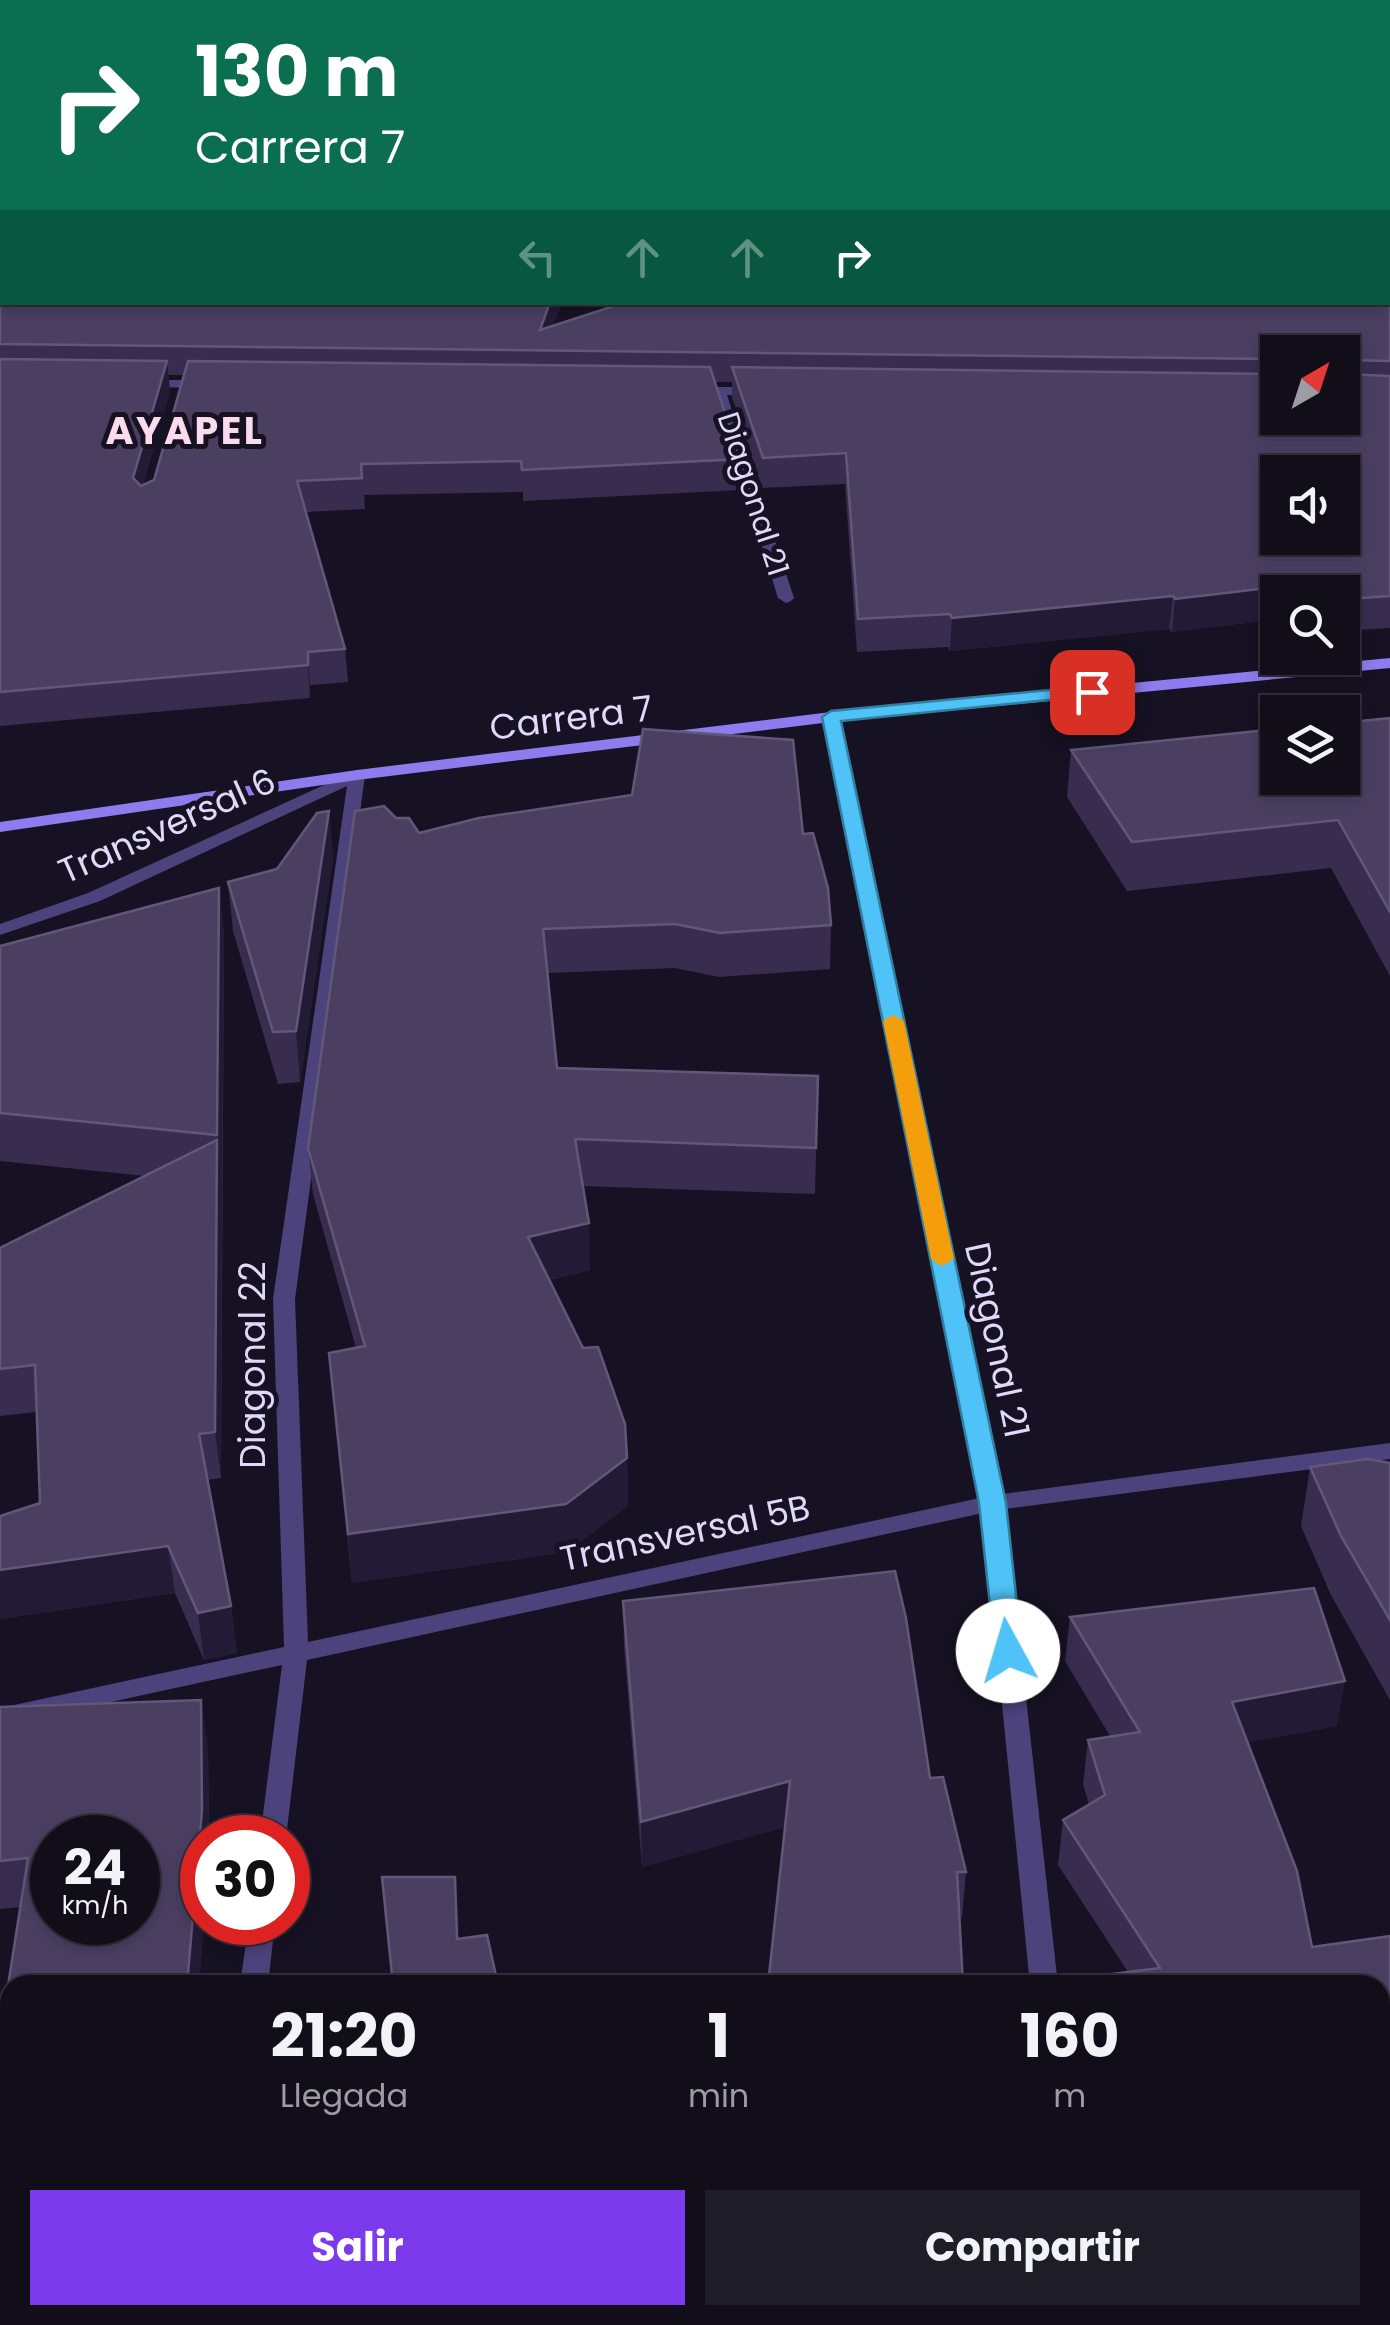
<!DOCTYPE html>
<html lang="es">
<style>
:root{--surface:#110e1a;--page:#1e1c27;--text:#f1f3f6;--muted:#9c9ca2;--line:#302e39;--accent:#7c3aed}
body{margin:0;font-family:Poppins,sans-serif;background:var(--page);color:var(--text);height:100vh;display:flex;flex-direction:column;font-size:38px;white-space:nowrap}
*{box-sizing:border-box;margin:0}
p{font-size:32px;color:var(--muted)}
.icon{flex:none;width:55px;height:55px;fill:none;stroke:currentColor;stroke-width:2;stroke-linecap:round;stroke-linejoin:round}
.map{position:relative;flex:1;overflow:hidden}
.side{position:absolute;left:0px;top:1975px;width:1390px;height:350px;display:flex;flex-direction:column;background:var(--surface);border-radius:30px 30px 0 0;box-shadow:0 5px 15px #0003,0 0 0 2px var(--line)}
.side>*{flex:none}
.hud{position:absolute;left:0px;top:0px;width:1390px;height:305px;box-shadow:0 5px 15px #0003,0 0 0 2px var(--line);background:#0b6e4f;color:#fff;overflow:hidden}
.needle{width:65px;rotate:39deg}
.controls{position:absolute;left:1260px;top:335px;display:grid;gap:20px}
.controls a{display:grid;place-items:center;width:100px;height:100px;border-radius:0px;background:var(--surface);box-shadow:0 5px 15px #0003,0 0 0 2px var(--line);font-size:50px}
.speed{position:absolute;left:30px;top:1815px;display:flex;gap:20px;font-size:50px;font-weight:700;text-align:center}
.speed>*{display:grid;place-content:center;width:130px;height:130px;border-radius:50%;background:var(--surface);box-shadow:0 5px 15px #0003,0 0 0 2px var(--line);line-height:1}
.speed small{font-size:25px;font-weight:400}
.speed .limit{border:15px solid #d22;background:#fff;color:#111}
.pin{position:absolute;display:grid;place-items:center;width:85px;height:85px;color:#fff;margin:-42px;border-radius:20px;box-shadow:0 5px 15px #0006}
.me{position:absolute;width:110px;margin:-55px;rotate:354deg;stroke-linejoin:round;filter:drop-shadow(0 0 8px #0008)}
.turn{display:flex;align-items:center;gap:35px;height:210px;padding:0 30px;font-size:45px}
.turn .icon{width:130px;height:130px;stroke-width:2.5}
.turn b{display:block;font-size:70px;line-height:85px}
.lanes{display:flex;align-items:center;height:95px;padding:0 30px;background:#0003;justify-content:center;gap:50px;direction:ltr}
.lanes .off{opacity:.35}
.eta{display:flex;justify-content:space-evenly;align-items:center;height:170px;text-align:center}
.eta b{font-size:60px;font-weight:700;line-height:70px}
.cta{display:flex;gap:20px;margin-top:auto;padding:20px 30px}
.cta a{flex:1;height:115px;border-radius:0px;background:var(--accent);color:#fff;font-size:40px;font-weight:700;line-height:115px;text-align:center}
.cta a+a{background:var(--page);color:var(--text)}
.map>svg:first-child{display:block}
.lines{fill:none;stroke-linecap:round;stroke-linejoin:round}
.street{fill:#4c437c;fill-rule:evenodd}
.secondary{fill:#8c7ced;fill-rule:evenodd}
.wall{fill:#382d4f;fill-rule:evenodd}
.shaded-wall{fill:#231a36}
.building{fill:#4a3f61;stroke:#615879;stroke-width:2.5;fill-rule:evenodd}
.route{fill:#4fc3f7;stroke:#337fa1;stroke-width:2.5}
.slow{fill:#f59e0b}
.labels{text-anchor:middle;stroke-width:10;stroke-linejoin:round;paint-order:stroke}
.far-street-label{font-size:30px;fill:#e0d9fa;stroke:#171223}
.street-label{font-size:35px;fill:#e0d9fa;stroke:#171223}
.far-district-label{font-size:38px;font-weight:bold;letter-spacing:2.5px;fill:#fadbeb;stroke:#171223}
</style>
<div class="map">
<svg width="1390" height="2325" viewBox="0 0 1390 2325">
<rect width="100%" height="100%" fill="#171223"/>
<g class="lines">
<!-- street -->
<g class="street">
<path d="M 137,380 L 208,380 L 215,384 L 208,388 L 142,387 L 135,383 Z"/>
<path d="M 687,387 L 758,387 L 765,391 L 758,395 L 727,395 L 794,598 L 791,601 L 786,603 L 778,598 L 714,394 L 687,393 Z"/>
<path d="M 831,712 L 839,717 L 1003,1494 L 1390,1443 L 1390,1459 L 1005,1509 L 1058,1985 L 1030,1985 L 983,1513 L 307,1660 L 286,1838 L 260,1838 L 282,1665 L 0,1726 L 0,1708 L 284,1647 L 273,1299 L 347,786 L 100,901 L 0,935 L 0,924 L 88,893 L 357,770 L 365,775 L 295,1299 L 308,1642 L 980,1498 L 823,717 Z"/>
<path d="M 249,1922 L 275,1922 L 268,1985 L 240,1985 Z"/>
<path d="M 198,2315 L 228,2315 L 227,2325 L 197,2325 Z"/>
<path d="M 1065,2315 L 1095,2315 L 1096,2325 L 1066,2325 Z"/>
</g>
<!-- secondary -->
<path class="secondary" d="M 1390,658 L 1390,668 L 831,722 L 357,780 L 0,832 L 0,822 L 357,770 L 831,712 Z"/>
</g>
<!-- wall -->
<g class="wall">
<path d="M 257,0 L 589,0 L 582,2 L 267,2 Z"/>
<path d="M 674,0 L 1111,0 L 1126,2 L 684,2 Z"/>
<path d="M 1390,29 L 1390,628 L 1358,630 L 1342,615 L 1342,592 L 1278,592 L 1278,619 L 1172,632 L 1169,629 L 950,651 L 948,647 L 857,652 L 845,484 L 762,488 L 732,397 L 732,382 L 715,382 L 740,459 L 740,490 L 523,501 L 523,492 L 364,495 L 365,509 L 306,512 L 345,649 L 348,682 L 310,685 L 310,698 L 0,726 L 0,230 L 2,302 L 562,302 L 553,325 L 1388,302 ZM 1278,352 L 1342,418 L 1278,418 ZM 168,375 L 184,375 L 154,480 L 143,485 L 170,391 Z"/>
<path d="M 1390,718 L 1390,976 L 1331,868 L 1127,891 L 1067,797 L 1071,750 Z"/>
<path d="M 329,811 L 333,859 L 300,1082 L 278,1084 L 233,931 L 228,882 L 277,869 Z"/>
<path d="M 396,818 L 419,833 L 803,834 L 831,925 L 830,969 L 719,977 L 675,968 L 548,973 L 557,1068 L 818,1076 L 815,1194 L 582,1186 L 590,1270 L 549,1280 L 627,1458 L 628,1506 L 567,1552 L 352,1583 L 329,1353 L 356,1348 L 313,1194 L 308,1148 Z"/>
<path d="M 219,888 L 224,934 L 221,1478 L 207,1480 L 231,1606 L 237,1653 L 204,1660 L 175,1593 L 0,1619 L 0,1516 L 40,1503 L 36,1412 L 0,1416 L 0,1248 L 145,1176 L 0,1161 L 0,946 Z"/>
<path d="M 1390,1463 L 1390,1700 L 1331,1595 L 1301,1526 L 1310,1467 Z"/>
<path d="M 623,1601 L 930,1778 L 966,1872 L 962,1917 L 785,1827 L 642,1867 L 624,1646 Z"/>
<path d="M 1070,1617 L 1337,1726 L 1248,1742 L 1312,1947 L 1390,1936 L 1390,2093 L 1380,2094 L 1380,1985 L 1111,1985 L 1112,1974 L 1128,1972 L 1058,1865 L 1063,1820 L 1089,1805 L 1083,1784 L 1088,1740 L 1110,1736 L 1065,1661 Z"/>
<path d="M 0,1707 L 208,1747 L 209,1838 L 202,1838 L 202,1922 L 204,1922 L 199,1984 L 205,1985 L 10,1985 L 10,2315 L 179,2315 L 179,2325 L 0,2325 L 0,2037 L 20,1907 L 0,1909 Z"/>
<path d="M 345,2315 L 601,2315 L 600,2325 L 344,2325 Z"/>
<path d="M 786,2315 L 1030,2315 L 1032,2325 L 788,2325 Z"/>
<path d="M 1167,2315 L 1380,2315 L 1390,2325 L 1166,2325 Z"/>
</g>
<!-- shaded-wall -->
<g class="shaded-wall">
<path d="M 534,0 L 589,0 L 582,2 L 527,2 Z"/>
<path d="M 550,302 L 562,302 L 544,350 L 540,330 Z"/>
<path d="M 167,361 L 170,391 L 136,509 L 133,478 Z"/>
<path d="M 1343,579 L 1341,592 L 1278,592 L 1278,619 L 1172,632 L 1175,599 Z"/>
<path d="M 1173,596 L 1169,629 L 950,651 L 952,618 Z"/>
<path d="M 308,652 L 310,685 L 310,698 L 308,665 Z"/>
<path d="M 329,811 L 333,859 L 300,1082 L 296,1031 Z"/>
<path d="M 219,888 L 224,934 L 222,1184 L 217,1135 Z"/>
<path d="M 217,1140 L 222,1184 L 221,1478 L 215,1432 Z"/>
<path d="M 589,1223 L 590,1270 L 530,1284 L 528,1237 Z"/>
<path d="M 627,1458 L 628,1506 L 567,1552 L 352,1583 L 348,1534 Z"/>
<path d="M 168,1546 L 175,1593 L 0,1619 L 0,1570 Z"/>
<path d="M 231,1606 L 237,1653 L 204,1660 L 198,1613 Z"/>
<path d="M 1345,1681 L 1337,1726 L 1226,1746 L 1232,1702 Z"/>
<path d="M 201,1700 L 208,1747 L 209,1838 L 202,1838 L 202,1922 L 204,1922 L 199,1985 L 187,1985 Z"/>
<path d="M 790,1781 L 789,1826 L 642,1867 L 641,1822 Z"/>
<path d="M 455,1877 L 459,1923 L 460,1985 L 457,1939 Z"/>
</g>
<!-- building -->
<g class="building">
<path d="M 327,0 L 534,0 L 527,2 L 337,2 Z"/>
<path d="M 751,0 L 1111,0 L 1126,2 L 761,2 Z"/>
<path d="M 1390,29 L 1390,361 L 1346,360 L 1342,363 L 1342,352 L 1278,352 L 1278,359 L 0,344 L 0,230 L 2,230 L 2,302 L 550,302 L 540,330 L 626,302 L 1388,302 L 1388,30 Z"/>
<path d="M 0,359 L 167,361 L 133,478 L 141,486 L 154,480 L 188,361 L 710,367 L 740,459 L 522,470 L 521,461 L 361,464 L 362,478 L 297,481 L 345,649 L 308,652 L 308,665 L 0,692 Z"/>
<path d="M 1342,366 L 1343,374 L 1390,376 L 1390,596 L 1363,598 L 1343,579 L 1175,599 L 1173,596 L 952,618 L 950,614 L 858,619 L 846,453 L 763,458 L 732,367 L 1278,374 L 1278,418 L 1342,418 ZM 1278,472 L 1342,472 L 1342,538 L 1278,538 Z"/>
<path d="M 1390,718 L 1390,912 L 1338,820 L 1132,842 L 1071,750 L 1278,729 L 1278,778 L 1342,778 L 1342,723 Z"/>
<path d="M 643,729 L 793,740 L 803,834 L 813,833 L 828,888 L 831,925 L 720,933 L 675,924 L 543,929 L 557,1068 L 818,1076 L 816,1148 L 575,1139 L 589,1223 L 528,1237 L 583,1348 L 598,1347 L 625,1424 L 627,1458 L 566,1504 L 348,1534 L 329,1353 L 365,1346 L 308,1148 L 355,811 L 384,806 L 396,818 L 409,818 L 419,833 L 479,818 L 632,795 Z"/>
<path d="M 329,811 L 296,1031 L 273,1032 L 228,882 L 277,869 L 317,813 Z"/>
<path d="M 219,888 L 217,1135 L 0,1113 L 0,946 Z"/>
<path d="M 217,1140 L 215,1432 L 199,1434 L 231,1606 L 198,1613 L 168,1546 L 0,1570 L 0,1516 L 40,1503 L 35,1365 L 0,1369 L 0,1248 Z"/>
<path d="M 1368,1459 L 1390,1463 L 1390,1620 L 1341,1536 L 1310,1467 Z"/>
<path d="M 895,1571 L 906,1618 L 930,1778 L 943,1777 L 966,1872 L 957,1872 L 963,1985 L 768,1985 L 790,1781 L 641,1822 L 623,1601 Z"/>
<path d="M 1314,1588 L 1345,1681 L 1232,1702 L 1297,1871 L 1312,1947 L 1390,1936 L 1390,2049 L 1380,2050 L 1380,1985 L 1116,1985 L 1112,1974 L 1160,1968 L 1063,1820 L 1105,1795 L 1088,1740 L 1140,1732 L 1070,1617 Z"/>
<path d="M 201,1700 L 202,1810 L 187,1985 L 10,1985 L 10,2300 L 0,2301 L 0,2037 L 28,1858 L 0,1861 L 0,1707 ZM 52,1838 L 138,1838 L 138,1922 L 52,1922 Z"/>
<path d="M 382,1877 L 455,1877 L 457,1939 L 487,1935 L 498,1985 L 393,1985 Z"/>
<path d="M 1390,2232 L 1390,2325 L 1175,2325 L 1175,2315 L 1380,2315 L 1380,2233 Z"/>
<path d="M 345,2315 L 571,2315 L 572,2325 L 344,2325 Z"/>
<path d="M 794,2315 L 1030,2315 L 1032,2325 L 796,2325 Z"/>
</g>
<!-- route -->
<path class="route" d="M 1092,686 L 1098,688 L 1098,695 L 841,721 L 1006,1503 L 1022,1651 L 1018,1658 L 999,1658 L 995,1651 L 979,1503 L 822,717 L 831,711 Z"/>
<!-- slow -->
<path class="slow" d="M 893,1015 L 904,1021 L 954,1259 L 942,1266 L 931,1259 L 883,1021 Z"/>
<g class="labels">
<!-- far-street labels -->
<g class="far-street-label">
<text transform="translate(753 494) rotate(72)" y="10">Diagonal 21</text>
</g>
<!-- street labels -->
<g class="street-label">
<text transform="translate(571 718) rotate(-7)" y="12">Carrera 7</text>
<text transform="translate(167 826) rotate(-24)" y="12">Transversal 6</text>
<text transform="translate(997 1340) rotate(78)" y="12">Diagonal 21</text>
<text transform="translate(253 1365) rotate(-90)" y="12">Diagonal 22</text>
<text transform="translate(685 1533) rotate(-12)" y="12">Transversal 5B</text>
</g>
<!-- far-district labels -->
<g class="far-district-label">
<text x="185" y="444">AYAPEL</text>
</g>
</g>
</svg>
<div class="controls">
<a><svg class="needle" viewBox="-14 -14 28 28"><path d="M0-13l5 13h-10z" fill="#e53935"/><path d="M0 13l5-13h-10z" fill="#9c9ca2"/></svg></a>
<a><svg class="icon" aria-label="sound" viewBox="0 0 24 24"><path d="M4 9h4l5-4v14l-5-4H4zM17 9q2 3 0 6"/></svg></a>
<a><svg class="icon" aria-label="search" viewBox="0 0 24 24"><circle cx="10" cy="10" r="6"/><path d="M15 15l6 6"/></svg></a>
<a><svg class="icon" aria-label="layers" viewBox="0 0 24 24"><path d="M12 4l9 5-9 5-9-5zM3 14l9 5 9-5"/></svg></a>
</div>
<div class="speed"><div>24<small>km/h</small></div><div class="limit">30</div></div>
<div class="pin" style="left:1092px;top:692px;background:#d93025"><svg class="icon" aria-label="arrive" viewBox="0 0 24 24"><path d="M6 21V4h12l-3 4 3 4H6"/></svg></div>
<svg class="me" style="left:1008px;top:1651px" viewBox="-20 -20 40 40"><circle r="19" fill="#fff"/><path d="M0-13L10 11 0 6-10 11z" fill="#4fc3f7"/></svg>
<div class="hud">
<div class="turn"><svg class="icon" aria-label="right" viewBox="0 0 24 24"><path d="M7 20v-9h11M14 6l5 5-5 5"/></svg><div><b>130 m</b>Carrera 7</div></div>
<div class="lanes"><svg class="icon off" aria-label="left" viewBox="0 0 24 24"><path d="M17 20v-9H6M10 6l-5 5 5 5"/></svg><svg class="icon off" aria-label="ahead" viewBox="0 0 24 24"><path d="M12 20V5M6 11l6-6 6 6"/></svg><svg class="icon off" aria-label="ahead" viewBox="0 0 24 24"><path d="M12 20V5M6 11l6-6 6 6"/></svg><svg class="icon" aria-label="right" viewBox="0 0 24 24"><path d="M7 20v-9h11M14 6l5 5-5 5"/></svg></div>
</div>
<section class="side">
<div class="eta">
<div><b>21:20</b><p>Llegada</p></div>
<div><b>1</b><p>min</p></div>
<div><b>160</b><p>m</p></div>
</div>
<div class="cta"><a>Salir</a><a>Compartir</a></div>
</section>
</div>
